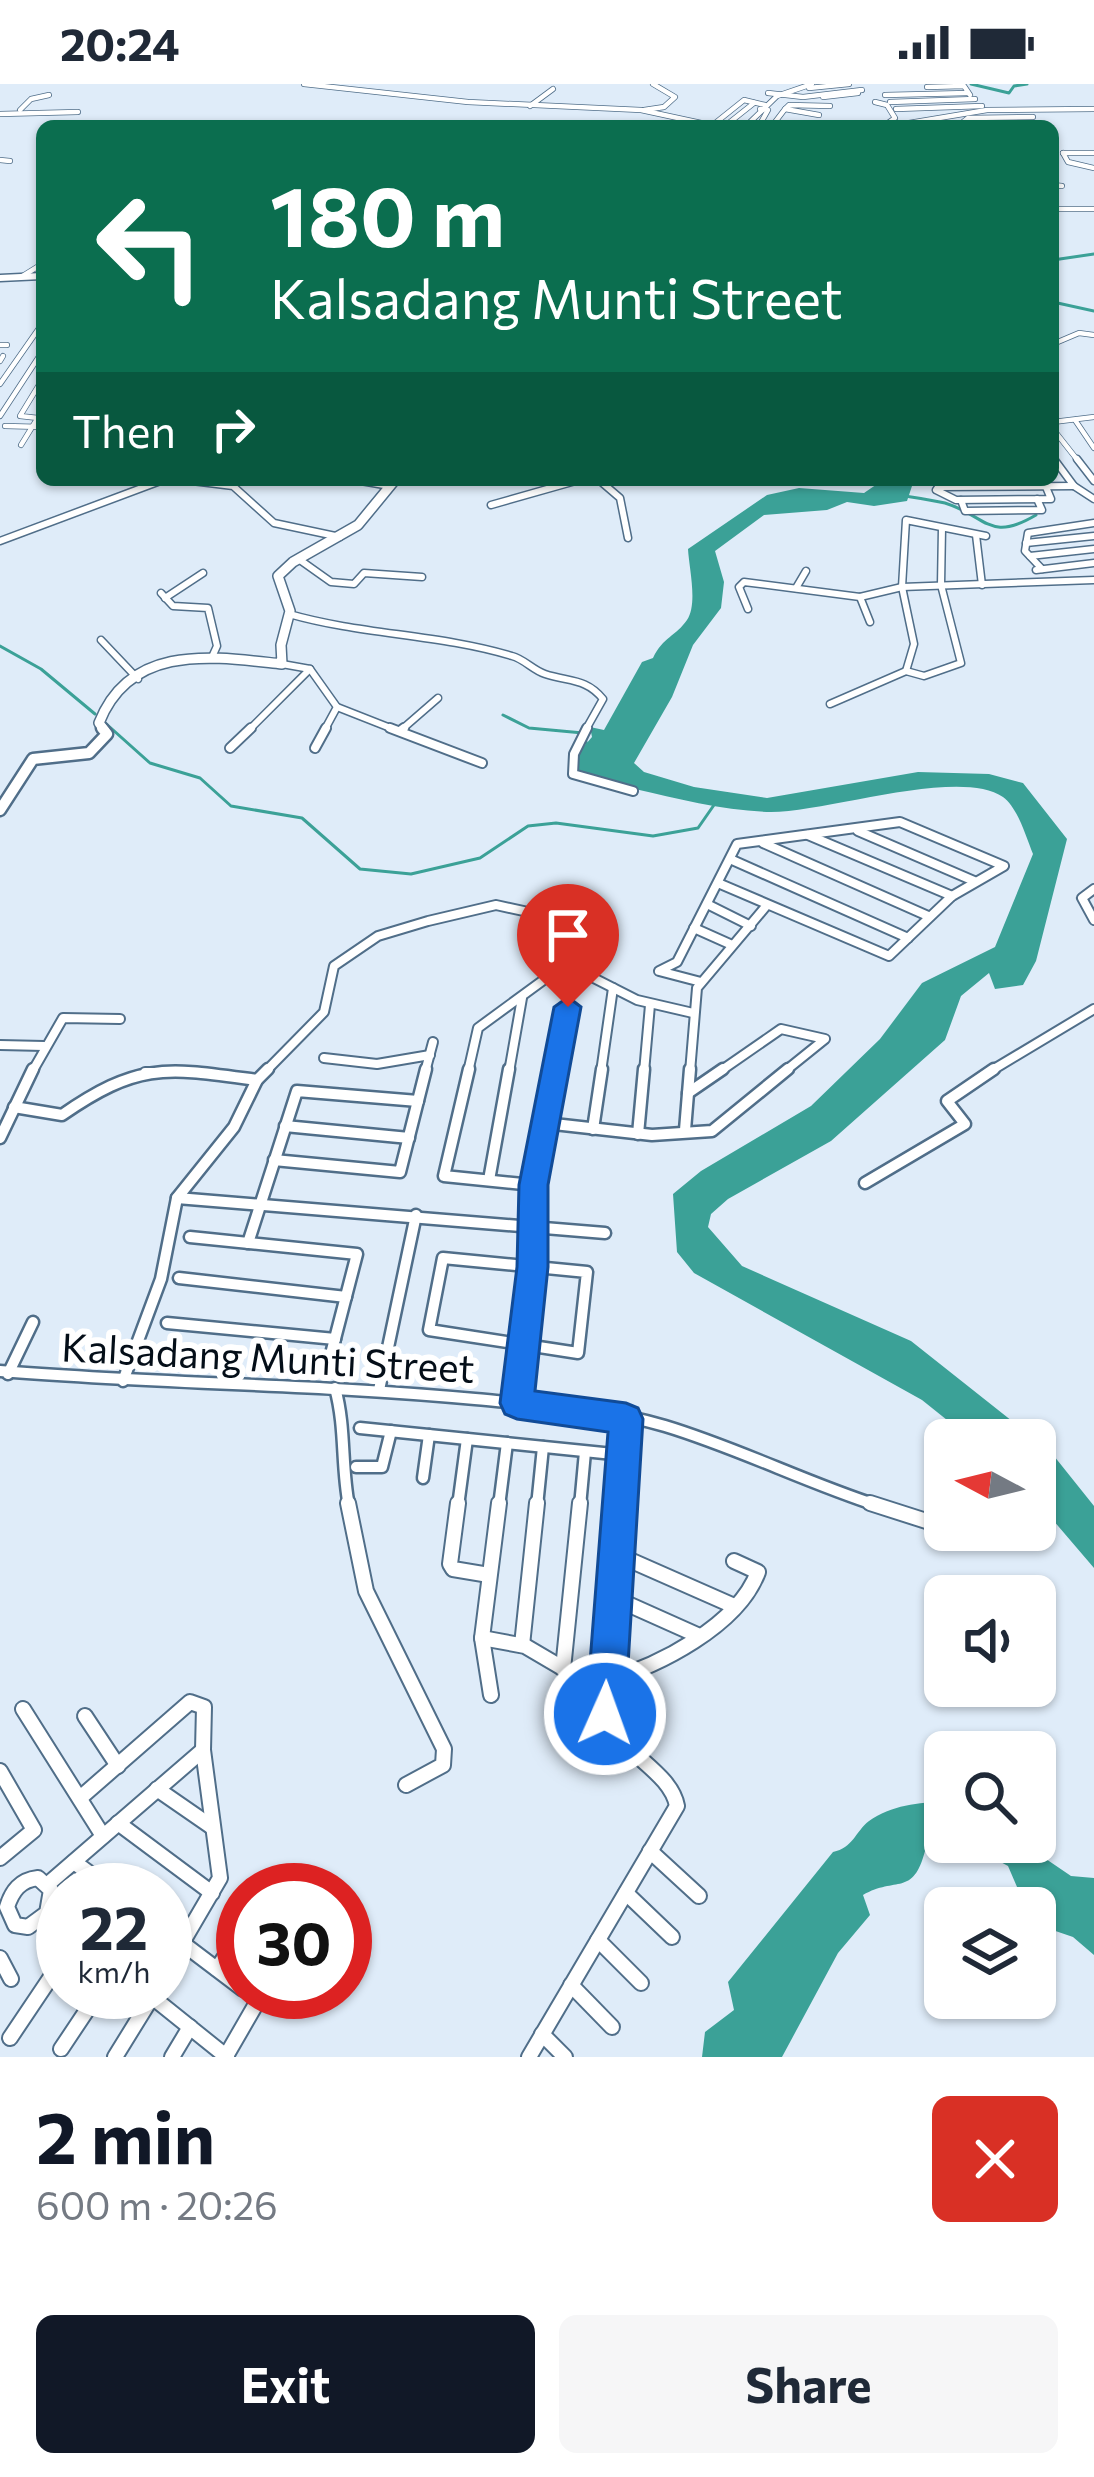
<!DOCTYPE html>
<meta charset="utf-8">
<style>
:root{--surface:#fff;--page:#f6f6f7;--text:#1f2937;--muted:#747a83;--accent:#111827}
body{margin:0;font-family:Commissioner,sans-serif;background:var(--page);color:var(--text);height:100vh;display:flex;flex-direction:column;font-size:45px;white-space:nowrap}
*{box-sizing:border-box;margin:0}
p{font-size:39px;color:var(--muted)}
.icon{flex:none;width:66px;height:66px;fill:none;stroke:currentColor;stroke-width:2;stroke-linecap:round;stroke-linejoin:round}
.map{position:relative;height:1973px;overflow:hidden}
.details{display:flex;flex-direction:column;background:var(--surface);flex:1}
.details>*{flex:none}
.guide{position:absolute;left:36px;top:36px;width:1023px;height:366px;border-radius:18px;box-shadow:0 3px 9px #0004;background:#0b6e4f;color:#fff;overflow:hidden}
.needle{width:78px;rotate:277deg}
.tools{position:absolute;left:924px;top:1335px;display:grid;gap:24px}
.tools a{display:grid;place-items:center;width:132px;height:132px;border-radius:18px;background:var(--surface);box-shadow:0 3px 9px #0004;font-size:60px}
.speed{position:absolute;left:36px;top:1779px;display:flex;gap:24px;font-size:60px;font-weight:700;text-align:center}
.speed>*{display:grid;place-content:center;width:156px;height:156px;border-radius:50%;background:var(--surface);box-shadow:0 3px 9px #0004;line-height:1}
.speed small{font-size:30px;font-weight:400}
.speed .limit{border:18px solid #d22;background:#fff;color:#111}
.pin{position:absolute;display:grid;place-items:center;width:102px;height:102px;color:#fff;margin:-123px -51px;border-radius:50% 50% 50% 0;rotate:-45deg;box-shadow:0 0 12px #0007}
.pin .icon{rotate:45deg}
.me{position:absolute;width:132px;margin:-66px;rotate:2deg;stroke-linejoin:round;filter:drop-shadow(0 0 9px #0008)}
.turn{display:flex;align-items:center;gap:42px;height:252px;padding:0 36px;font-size:54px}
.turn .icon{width:156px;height:156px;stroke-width:2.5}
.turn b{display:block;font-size:84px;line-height:102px}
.then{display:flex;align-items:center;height:114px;padding:0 36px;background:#0003;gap:24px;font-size:45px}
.round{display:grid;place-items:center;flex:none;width:126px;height:126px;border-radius:18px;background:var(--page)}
.summary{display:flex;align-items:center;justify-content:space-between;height:204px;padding:0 36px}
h1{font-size:72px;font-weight:700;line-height:90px;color:var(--accent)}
.cta{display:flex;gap:24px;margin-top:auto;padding:24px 36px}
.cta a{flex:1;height:138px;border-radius:18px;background:var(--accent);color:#fff;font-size:48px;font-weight:700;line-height:138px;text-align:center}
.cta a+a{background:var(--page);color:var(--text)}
.status{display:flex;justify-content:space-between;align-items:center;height:84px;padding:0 60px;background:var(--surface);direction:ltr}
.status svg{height:33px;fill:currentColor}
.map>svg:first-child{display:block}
.water{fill:#3ba197}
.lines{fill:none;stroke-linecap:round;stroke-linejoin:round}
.stream{stroke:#3ba197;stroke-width:3}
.street-far4-casing{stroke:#506e89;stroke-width:6}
.street-far3-casing{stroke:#506e89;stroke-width:9}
.street-far2-casing{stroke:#506e89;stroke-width:12}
.street-far1-casing{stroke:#506e89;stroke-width:15}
.street-casing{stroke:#506e89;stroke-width:18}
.secondary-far3-casing{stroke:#506e89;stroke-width:6}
.secondary-far2-casing{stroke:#506e89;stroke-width:9}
.secondary-far1-casing{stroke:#506e89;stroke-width:12}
.secondary-casing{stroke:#506e89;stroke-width:15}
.street-far4{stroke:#fff;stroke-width:4.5}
.street-far3{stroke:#fff;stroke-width:6}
.street-far2{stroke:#fff;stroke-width:8}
.street-far1{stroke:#fff;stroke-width:10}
.street{stroke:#fff;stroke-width:14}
.secondary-far3{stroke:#fff;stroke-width:4.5}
.secondary-far2{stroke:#fff;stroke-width:6}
.secondary-far1{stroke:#fff;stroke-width:9}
.secondary{stroke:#fff;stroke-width:10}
.route{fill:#1a73e8;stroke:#114b97;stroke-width:3}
.labels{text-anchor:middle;stroke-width:12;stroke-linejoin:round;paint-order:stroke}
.near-street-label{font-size:39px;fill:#040e18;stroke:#fff}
</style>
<div class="status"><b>20:24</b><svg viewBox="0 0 49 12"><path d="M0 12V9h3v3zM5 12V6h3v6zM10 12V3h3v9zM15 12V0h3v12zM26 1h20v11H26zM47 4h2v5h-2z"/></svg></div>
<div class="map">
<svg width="1094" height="1973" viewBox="0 0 1094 1973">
<rect width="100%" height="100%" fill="#dfecf9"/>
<!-- water -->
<g class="water">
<path d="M 883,396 L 914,396 L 907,417 L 874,422 L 847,418 L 827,426 L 764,431 L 715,467 L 724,498 L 721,524 L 693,561 L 672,613 L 634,679 L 644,688 L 694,703 L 767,714 L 918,688 L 989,690 L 1023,699 L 1067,755 L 1036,877 L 1023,901 L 995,905 L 989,889 L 961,912 L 945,956 L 831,1057 L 728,1115 L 711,1130 L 708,1143 L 742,1182 L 911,1257 L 1050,1367 L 1094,1422 L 1094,1484 L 1035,1415 L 1035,1356 L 972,1356 L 922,1316 L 694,1189 L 677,1168 L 673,1110 L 701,1087 L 811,1022 L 880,955 L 922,899 L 995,863 L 1033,770 C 1026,753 1018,724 1003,713 C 960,683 827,728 771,728 C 726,727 678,715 635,705 C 616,700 589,698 576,684 L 579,668 L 592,653 L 590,643 L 604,646 L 642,578 L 653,574 C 663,553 676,552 687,536 C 698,520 689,484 688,465 L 767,411 L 799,404 L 864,409 Z"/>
<path d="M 945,1717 L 945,1758 L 1021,1758 L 1071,1792 L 1094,1794 L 1094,1871 L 1073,1853 L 1035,1840 L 1035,1829 L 1050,1827 L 1020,1810 L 1008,1782 L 982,1768 L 957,1763 L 955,1767 L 925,1767 C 913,1813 896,1792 863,1811 L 870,1831 L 838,1869 L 782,1973 L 702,1973 L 705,1948 L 734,1926 L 728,1898 L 833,1768 C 853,1764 855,1748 869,1737 C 891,1721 919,1719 945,1717 Z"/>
</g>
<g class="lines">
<!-- stream -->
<g class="stream">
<path d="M 971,0 L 1009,9 L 1014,2 L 1027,0"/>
<path d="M 1053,176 L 1094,170"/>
<path d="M 1053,218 L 1094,227"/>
<path d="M 905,412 C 918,414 932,416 945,419 C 987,432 989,459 1036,431"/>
<path d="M 0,562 L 41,585 L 95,630"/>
<path d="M 503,631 L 529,644 L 583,649 L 587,661"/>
<path d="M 103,637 L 150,679 L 200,694 L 231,722 L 302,734 L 360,785 L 411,790 L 480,774 L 528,742 L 556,739 L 653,752 L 698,744 L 714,721"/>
</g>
<!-- street-far4 casing -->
<g class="street-far4-casing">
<g id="street-far4">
<path d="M 927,3 L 964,2 L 970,11"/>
<path d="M 809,4 L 849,0"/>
<path d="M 768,9 L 803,13 L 862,6"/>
<path d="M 885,11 L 968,9"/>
<path d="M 823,13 L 858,9"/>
<path d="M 875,18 L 887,21 L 895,34 L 888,39 L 894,41"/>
<path d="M 890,18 L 975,15"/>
<path d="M 530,22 L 553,5"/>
<path d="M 896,25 L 982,22"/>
<path d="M 20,26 L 31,15 L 49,11"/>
<path d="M 644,26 L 664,23 L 675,13 L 653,0"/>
<path d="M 0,30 L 78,28"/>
<path d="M 819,31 L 785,25 L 789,21 L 830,22"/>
<path d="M 714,40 L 744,16 L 765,21"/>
<path d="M 725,42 L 754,19"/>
<path d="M 746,42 L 777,12 L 812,0"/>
<path d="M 759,42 L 768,26 L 760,25"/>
<path d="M 772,42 L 785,25"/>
<path d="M 958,42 L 968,34 L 1033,33"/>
<path d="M 1053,67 L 1053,74"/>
<path d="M 1063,69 L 1068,78 L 1094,84"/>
<path d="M 1063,69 L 1094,69"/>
<path d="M 0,76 L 10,77"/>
<path d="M 1053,101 L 1062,102"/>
<path d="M 1053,125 L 1094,125"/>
<path d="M 21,193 L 42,180"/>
<path d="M 1053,260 L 1079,249 L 1094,251"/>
<path d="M 0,261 L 7,261"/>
<path d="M 0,277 L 3,272"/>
<path d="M 0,300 L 42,240"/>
<path d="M 0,332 L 42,268"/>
<path d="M 38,334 L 20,332 L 42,296"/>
<path d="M 1075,336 L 1094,364"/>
<path d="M 1053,338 L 1094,333"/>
<path d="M 5,342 L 42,343"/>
<path d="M 1053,345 L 1079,378"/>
<path d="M 21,361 L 42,327"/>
<path d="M 1053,374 L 1056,378"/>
</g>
</g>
<!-- street-far3 casing -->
<g class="street-far3-casing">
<g id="street-far3">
<path d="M 1054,375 L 1074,402 L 1094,415"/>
<path d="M 1077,375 L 1094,397"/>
<path d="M 184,396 L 233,402 L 274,439 L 340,453"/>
<path d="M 355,396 L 390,402"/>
<path d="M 599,396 L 620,414 L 628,454"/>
<path d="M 943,396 L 936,406 L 956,416 L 1051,415 L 1046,403"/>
<path d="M 938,403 L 1074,402"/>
<path d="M 961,416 L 965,427 L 1042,426 L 1037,415"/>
<path d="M 491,421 L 579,396"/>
<path d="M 976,451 L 982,501"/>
<path d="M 0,457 L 163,396"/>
<path d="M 1026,459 L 1094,452"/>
<path d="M 1030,472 L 1094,465"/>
<path d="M 300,476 L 331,498 L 354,500 L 364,489 L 422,493"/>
<path d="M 1042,485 L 1025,467 L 1028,449 L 1094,439"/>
<path d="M 1036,486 L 1094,479"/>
<path d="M 796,504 L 806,487"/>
<path d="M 161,509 L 173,522 L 208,524 L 217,562 L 212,573"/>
<path d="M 860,513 L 870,538"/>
<path d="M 165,514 L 203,489"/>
<path d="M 748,525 L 739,503 L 744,498 L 860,513 L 902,503 L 1094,496"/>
<path d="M 289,530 C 362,551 439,550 512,572 C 524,575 533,586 545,590 C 569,598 586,594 603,615 L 585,647"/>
<path d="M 101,556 L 138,595"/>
<path d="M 282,580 L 310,585 L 337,623 L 324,647"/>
<path d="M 906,587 L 914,560 L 902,503 L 906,436 L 986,452"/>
<path d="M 830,620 L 906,587 L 924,592 L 961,579 L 941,501 L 942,444"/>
<path d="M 337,623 L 398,647"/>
<path d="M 248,647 L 310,585"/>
<path d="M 400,647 L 438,614"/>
</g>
</g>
<!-- street-far2 casing -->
<g class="street-far2-casing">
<g id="street-far2">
<path d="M 390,644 L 482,679"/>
<path d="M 587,644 L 574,670 L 573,690 L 633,707"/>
<path d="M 400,647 L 404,644"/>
<path d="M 230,664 L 251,644"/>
<path d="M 315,664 L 326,644"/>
<path d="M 858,747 L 974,797"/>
<path d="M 808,751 L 952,812"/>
<path d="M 763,759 L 928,832"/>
<path d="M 730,775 L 908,854"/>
<path d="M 1094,805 L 1082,814 L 1094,836"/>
<path d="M 707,820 L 751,842"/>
<path d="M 694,844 L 732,861"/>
<path d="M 572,883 L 637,916 L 693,929"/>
<path d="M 701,898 L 659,887 L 677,878 L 737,760 L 900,738 L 1004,782 L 952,812 L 889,872 L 718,799"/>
<path d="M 0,961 L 44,962"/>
<path d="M 324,974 L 377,980 L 430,971"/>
<path d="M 32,988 L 63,934 L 120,935"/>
<path d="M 145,988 L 199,988"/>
<path d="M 265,988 L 324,928 L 334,882 L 378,852 L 428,837 L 496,821 L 542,831"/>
<path d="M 425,988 L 433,958"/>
<path d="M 468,988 L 478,944 L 575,873"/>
<path d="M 509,988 L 522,914"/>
<path d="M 555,988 L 575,884"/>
<path d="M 601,988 L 613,904"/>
<path d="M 644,988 L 650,921"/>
<path d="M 690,988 L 697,904 L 767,821"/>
<path d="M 719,988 L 781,945 L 825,955 L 784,988"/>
<path d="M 989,988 L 1094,925"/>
</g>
</g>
<!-- street-far1 casing -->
<g class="street-far1-casing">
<g id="street-far1">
<path d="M 469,985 L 444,1092 L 533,1101"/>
<path d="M 688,1009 L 723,985"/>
<path d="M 14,1023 L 62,1031 C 140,977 167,984 257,996"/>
<path d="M 545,1039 L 652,1051 L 712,1047 L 788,985"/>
<path d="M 285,1042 L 409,1054"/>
<path d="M 593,1045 L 602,985"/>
<path d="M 685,1046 L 690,985"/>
<path d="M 638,1050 L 644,985"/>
<path d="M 0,1054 L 33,985"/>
<path d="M 274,1076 L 400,1088 L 426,985"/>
<path d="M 489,1096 L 509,985"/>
<path d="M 865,1099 L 965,1040 L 947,1017 L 994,985"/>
<path d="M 177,1114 L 605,1149"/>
<path d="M 190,1153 L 357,1170 L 331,1270"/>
<path d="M 248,1159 L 297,1007 L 418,1017"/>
<path d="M 443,1174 L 587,1188 L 578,1269 L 429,1246 Z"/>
<path d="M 179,1194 L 346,1213"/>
<path d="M 167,1239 L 335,1255"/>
<path d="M 0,1287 C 158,1300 317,1300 475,1315 C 537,1321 605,1324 665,1342 C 738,1364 807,1399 879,1422"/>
<path d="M 8,1290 L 33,1238"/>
<path d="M 123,1297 L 161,1195 L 177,1114 L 234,1043 L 257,996 L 268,985"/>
<path d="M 335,1304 C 346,1344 341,1382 349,1422"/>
<path d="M 379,1306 L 416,1131"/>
<path d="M 517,1319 L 533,1183 L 533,1101 L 555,985"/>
<path d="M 360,1344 L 623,1371"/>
<path d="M 356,1383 L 382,1383 L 391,1347"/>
<path d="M 423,1394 L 429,1351"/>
<path d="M 458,1422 L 467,1355"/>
<path d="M 499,1422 L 507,1359"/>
<path d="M 537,1422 L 543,1363"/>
<path d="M 580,1422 L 585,1368"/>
<path d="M 619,1422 L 626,1335"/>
</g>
</g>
<!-- street casing -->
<g class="street-casing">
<g id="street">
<path d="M 348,1419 L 366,1507 L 444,1665 L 443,1681 L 406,1701"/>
<path d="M 458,1419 L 450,1480 L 453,1485 L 489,1491"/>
<path d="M 870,1419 L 945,1443"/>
<path d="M 616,1470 L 734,1522"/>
<path d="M 612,1513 L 697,1551"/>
<path d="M 482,1554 L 525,1562 L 605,1609"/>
<path d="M 522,1561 L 537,1419"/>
<path d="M 563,1585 L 580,1419"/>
<path d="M 606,1597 C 658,1582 738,1542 758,1488 L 734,1477"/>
<path d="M 491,1611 L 482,1554 L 499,1419"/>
<path d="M 23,1625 L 103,1752"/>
<path d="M 85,1632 L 118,1682"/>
<path d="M 0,1687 L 34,1746 L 0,1774"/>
<path d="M 157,1705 L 212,1743"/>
<path d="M 80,1714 L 190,1618 L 204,1623 L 203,1666 L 220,1794 L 182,1859"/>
<path d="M 118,1739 L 212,1809"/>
<path d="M 650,1767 L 699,1812"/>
<path d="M 74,1778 L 112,1806"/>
<path d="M 38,1794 L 51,1806 L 47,1829 L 28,1843 L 15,1841 L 7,1823 C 12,1807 20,1796 38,1794 Z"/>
<path d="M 48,1800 L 203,1666"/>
<path d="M 626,1809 L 672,1853"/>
<path d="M 47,1829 L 63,1842"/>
<path d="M 165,1846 L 243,1905"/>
<path d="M 598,1856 L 641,1899"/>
<path d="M 0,1874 L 11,1895"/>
<path d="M 217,1885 L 243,1845"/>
<path d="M 571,1901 L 612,1943"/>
<path d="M 146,1908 L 227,1973"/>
<path d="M 542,1950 L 565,1973"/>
<path d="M 10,1954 L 63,1875"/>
<path d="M 61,1965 L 99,1908"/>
<path d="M 226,1972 L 263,1908"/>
<path d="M 115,1973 L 152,1913"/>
<path d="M 172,1973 L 190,1943"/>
<path d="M 529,1973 L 677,1722 C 671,1690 629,1673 613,1644 C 594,1609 616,1466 619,1419"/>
</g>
</g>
<!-- secondary-far3 casing -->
<g class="secondary-far3-casing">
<g id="secondary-far3">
<path d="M 304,0 L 468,18 L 641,26 L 715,42"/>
<path d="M 891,42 L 987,26 L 1094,25"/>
</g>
</g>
<!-- secondary-far2 casing -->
<g class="secondary-far2-casing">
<path id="secondary-far2" d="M 0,194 L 42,192"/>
</g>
<!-- secondary-far1 casing -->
<g class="secondary-far1-casing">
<path id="secondary-far1" d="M 105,647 L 99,639 C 131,558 215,573 282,580 L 281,561 L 290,527 L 278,492 L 293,478 L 358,441 L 395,396"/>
</g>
<!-- secondary casing -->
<g class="secondary-casing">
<path id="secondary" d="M 0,726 L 33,675 L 89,669 L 107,650 L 102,644"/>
</g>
<!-- street-far4 -->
<use href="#street-far4" class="street-far4"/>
<!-- street-far3 -->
<use href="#street-far3" class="street-far3"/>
<!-- street-far2 -->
<use href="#street-far2" class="street-far2"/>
<!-- street-far1 -->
<use href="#street-far1" class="street-far1"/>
<!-- street -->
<use href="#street" class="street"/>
<!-- secondary-far3 -->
<use href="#secondary-far3" class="secondary-far3"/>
<!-- secondary-far2 -->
<use href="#secondary-far2" class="secondary-far2"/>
<!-- secondary-far1 -->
<use href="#secondary-far1" class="secondary-far1"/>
<!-- secondary -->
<use href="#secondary" class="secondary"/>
</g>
<!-- route -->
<path class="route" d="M 568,913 L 581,923 L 548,1101 L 548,1183 L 535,1307 L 626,1319 L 638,1324 L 643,1335 L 625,1630 L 619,1643 L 605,1649 L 592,1643 L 586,1630 L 608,1348 L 517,1335 L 505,1330 L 500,1319 L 517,1183 L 519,1101 L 554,923 Z"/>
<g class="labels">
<!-- near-street labels -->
<g class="near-street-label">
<text transform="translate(268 1274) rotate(3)" y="14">Kalsadang Munti Street</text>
</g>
</g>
</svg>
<div class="tools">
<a><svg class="needle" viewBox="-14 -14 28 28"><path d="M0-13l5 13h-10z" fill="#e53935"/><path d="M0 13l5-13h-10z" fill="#747a83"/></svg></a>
<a><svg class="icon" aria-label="sound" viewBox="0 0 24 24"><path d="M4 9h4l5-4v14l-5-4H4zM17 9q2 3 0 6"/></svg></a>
<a><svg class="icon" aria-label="search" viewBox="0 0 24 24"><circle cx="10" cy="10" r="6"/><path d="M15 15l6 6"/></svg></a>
<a><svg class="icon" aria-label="layers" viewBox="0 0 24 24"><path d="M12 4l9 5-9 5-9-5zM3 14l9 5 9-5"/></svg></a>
</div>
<div class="speed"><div>22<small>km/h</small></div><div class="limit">30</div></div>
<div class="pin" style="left:568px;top:923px;background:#d93025"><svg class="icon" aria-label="arrive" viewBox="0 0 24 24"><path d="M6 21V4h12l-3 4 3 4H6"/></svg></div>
<svg class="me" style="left:605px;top:1630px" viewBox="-20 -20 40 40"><circle r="17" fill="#1a73e8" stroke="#fff" stroke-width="3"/><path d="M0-11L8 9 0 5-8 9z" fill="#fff"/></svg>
<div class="guide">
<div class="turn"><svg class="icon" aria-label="left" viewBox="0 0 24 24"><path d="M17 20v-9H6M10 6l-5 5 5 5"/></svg><div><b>180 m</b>Kalsadang Munti Street</div></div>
<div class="then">Then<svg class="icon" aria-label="right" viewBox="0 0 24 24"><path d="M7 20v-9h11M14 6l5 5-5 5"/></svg></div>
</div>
</div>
<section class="details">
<div class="summary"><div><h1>2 min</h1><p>600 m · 20:26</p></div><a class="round" style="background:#d93025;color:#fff"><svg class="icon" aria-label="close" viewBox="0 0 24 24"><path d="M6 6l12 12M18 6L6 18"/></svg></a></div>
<div class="cta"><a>Exit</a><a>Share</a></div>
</section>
